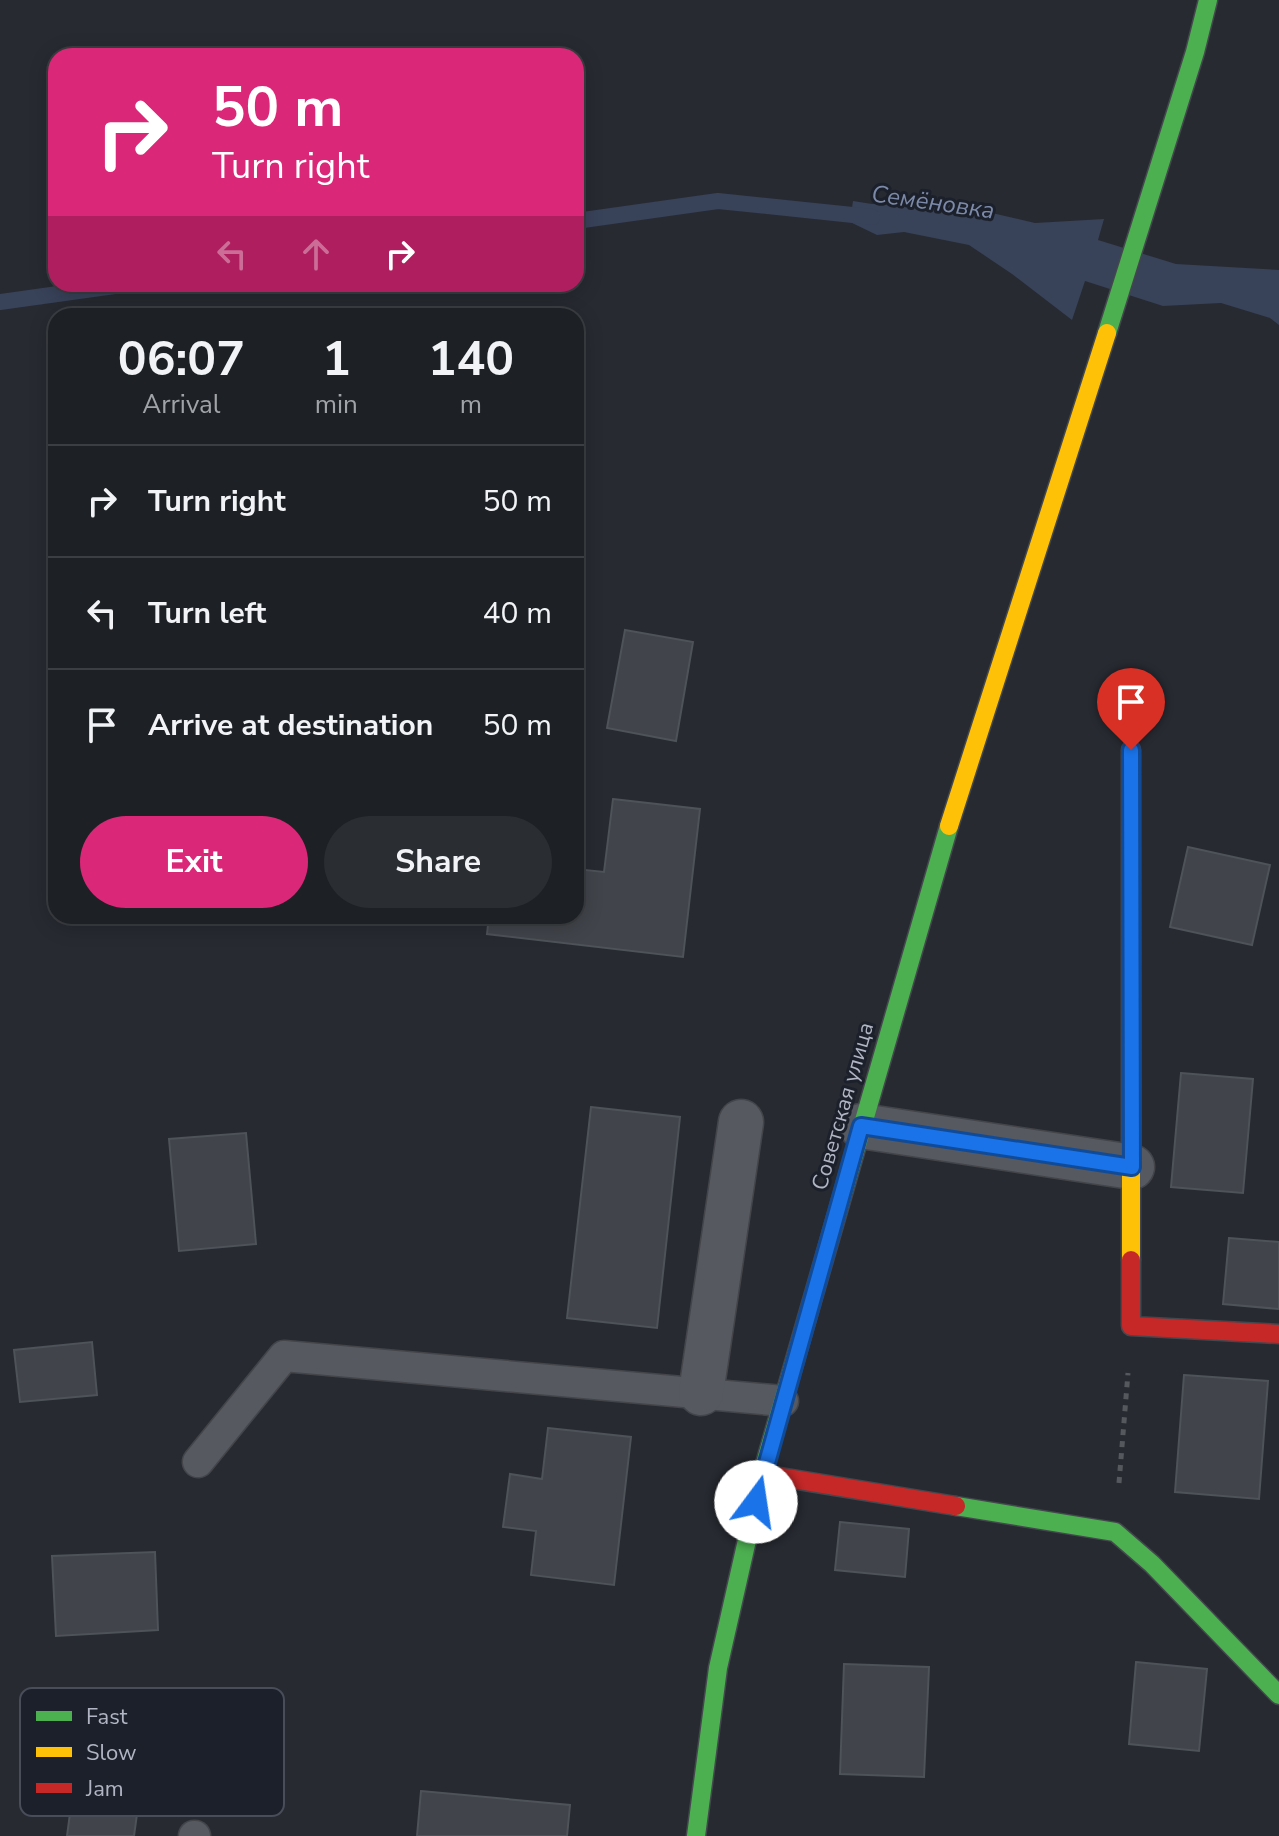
<!DOCTYPE html>
<meta charset="utf-8">
<style>
:root{--surface:#1d2025;--page:#2a2d32;--text:#f1f3f6;--muted:#a0a3a7;--line:#3b3e42;--accent:#db2777}
body{margin:0;font-family:"Nunito Sans",sans-serif;background:var(--page);color:var(--text);height:100vh;display:flex;flex-direction:column;font-size:30px;white-space:nowrap}
*{box-sizing:border-box;margin:0}
p{font-size:26px;color:var(--muted)}
.icon{flex:none;width:44px;height:44px;fill:none;stroke:currentColor;stroke-width:2;stroke-linecap:round;stroke-linejoin:round}
.map{position:relative;flex:1;overflow:hidden}
.details{position:absolute;left:48px;top:308px;width:536px;height:616px;display:flex;flex-direction:column;background:var(--surface);border-radius:24px;box-shadow:0 4px 20px #0003,0 0 0 2px var(--line)}
.details>*{flex:none}
.banner{position:absolute;left:48px;top:48px;width:536px;height:244px;border-radius:24px;box-shadow:0 4px 20px #0003,0 0 0 2px var(--line);background:#db2777;color:#fff;overflow:hidden}
.pin{position:absolute;display:grid;place-items:center;width:68px;height:68px;color:#fff;margin:-82px -34px;border-radius:50% 50% 50% 0;rotate:-45deg;box-shadow:0 0 8px #0007}
.pin .icon{rotate:45deg}
.me{position:absolute;width:88px;margin:-44px;rotate:14deg;stroke-linejoin:round;filter:drop-shadow(0 0 6px #0008)}
.turn{display:flex;align-items:center;gap:28px;height:168px;padding:0 32px;font-size:36px}
.turn .icon{width:104px;height:104px;stroke-width:2.5}
.turn b{display:block;font-size:56px;line-height:68px}
.lanes{display:flex;align-items:center;height:76px;padding:0 32px;background:#0003;justify-content:center;gap:40px;direction:ltr}
.lanes .off{opacity:.35}
.eta{display:flex;justify-content:space-evenly;align-items:center;height:136px;text-align:center}
.eta b{font-size:48px;font-weight:700;line-height:56px}
.button{display:flex;gap:16px;margin-top:auto;padding:16px 32px}
.button a{flex:1;height:92px;border-radius:48px;background:var(--accent);color:#fff;font-size:32px;font-weight:700;line-height:92px;text-align:center}
.button a+a{background:var(--page);color:var(--text)}
ul{padding:0;list-style:none}
li{display:flex;align-items:center;gap:24px;height:112px;padding:0 32px;border-top:2px solid var(--line)}
li div{flex:1}
li b{display:block;font-size:30px}
li em{font-style:normal}
.map>svg:first-child{display:block}
.water{fill:#384259}
.lines{fill:none;stroke-linecap:round;stroke-linejoin:round}
.stream{stroke:#384259;stroke-width:16}
.building{fill:#41444a;stroke:#4e5259;stroke-width:2}
.lane-casing{stroke:#43454b;stroke-width:33}
.street-casing{stroke:#43454b;stroke-width:47}
.fast-casing{stroke:#44474e;stroke-width:21}
.slow-casing{stroke:#44474e;stroke-width:21}
.jam-casing{stroke:#44474e;stroke-width:21}
.path{stroke:#55585d;stroke-width:5;stroke-dasharray:6 6;stroke-linecap:butt}
.lane{stroke:#565960;stroke-width:30}
.street{stroke:#565960;stroke-width:44}
.fast{stroke:#4caf50;stroke-width:18}
.slow{stroke:#ffc107;stroke-width:18}
.jam{stroke:#c62828;stroke-width:18}
.route-casing{stroke:#114b97;stroke-width:20}
.route{stroke:#1a73e8;stroke-width:14}
.labels{text-anchor:middle;stroke-width:6;stroke-linejoin:round;paint-order:stroke}
.street-label{font-size:22px;fill:#b1b5c3;stroke:#1b202b}
.water-label{font-size:24px;font-style:italic;fill:#7c89a8;stroke:#1b202b}
.key{fill:#1b202b;stroke:#484d59;stroke-width:2}
.key-label{font-size:22px;fill:#b1b5c3}
</style>
<div class="map">
<svg width="1279" height="1836" viewBox="0 0 1279 1836">
<rect width="100%" height="100%" fill="#272a31"/>
<!-- water -->
<path class="water" d="M 853,201 L 872,204 L 922,201 L 979,210 L 1035,223 L 1104,219 L 1098,240 L 1176,264 L 1279,270 L 1279,325 L 1270,318 L 1221,303 L 1163,306 L 1085,281 L 1072,320 L 1012,274 L 969,245 L 904,232 L 877,235 L 850,222 Z"/>
<g class="lines">
<!-- stream -->
<g class="stream">
<path d="M 576,221 L 718,201 L 872,217"/>
<path d="M 0,302 L 129,284"/>
</g>
</g>
<!-- building -->
<g class="building">
<path d="M 625,630 L 693,642 L 676,741 L 607,728 Z"/>
<path d="M 613,799 L 700,809 L 683,957 L 487,934 L 489,916 L 576,916 L 576,869 L 604,872 Z"/>
<path d="M 1188,847 L 1270,865 L 1252,945 L 1170,927 Z"/>
<path d="M 1181,1073 L 1253,1079 L 1243,1193 L 1171,1187 Z"/>
<path d="M 591,1107 L 680,1117 L 657,1328 L 567,1318 Z"/>
<path d="M 246,1133 L 256,1244 L 179,1251 L 169,1139 Z"/>
<path d="M 1229,1238 L 1279,1242 L 1279,1309 L 1223,1304 Z"/>
<path d="M 92,1342 L 97,1395 L 20,1402 L 14,1350 Z"/>
<path d="M 1184,1375 L 1268,1381 L 1259,1499 L 1175,1492 Z"/>
<path d="M 548,1428 L 631,1437 L 614,1585 L 531,1575 L 536,1531 L 503,1527 L 510,1474 L 542,1479 Z"/>
<path d="M 840,1522 L 909,1529 L 905,1577 L 835,1570 Z"/>
<path d="M 155,1552 L 158,1630 L 56,1636 L 52,1556 Z"/>
<path d="M 1136,1662 L 1207,1669 L 1199,1751 L 1129,1744 Z"/>
<path d="M 844,1664 L 929,1667 L 924,1777 L 840,1774 Z"/>
<path d="M 39,1727 L 147,1741 L 134,1836 L 67,1836 L 71,1806 L 29,1801 Z"/>
<path d="M 421,1791 L 570,1805 L 567,1836 L 417,1836 Z"/>
</g>
<g class="lines">
<!-- lane casing -->
<g class="lane-casing">
<g id="lane">
<path d="M 198,1462 L 284,1356 L 783,1401"/>
<path d="M 194,1836 L 195,1836"/>
</g>
</g>
<!-- street casing -->
<g class="street-casing">
<g id="street">
<path d="M 861,1126 L 1132,1167"/>
<path d="M 701,1393 L 741,1122"/>
</g>
</g>
<!-- fast casing -->
<g class="fast-casing">
<g id="fast">
<path d="M 1107,333 L 1195,52 L 1208,0"/>
<path d="M 956,1506 L 1115,1532 L 1152,1564 L 1279,1695"/>
<path d="M 696,1836 L 718,1668 L 762,1474 L 949,826"/>
</g>
</g>
<!-- slow casing -->
<g class="slow-casing">
<g id="slow">
<path d="M 1131,750 L 1131,1260"/>
<path d="M 949,826 L 1107,333"/>
</g>
</g>
<!-- jam casing -->
<g class="jam-casing">
<g id="jam">
<path d="M 1131,1260 L 1131,1326 L 1279,1334"/>
<path d="M 762,1474 L 956,1506"/>
</g>
</g>
<!-- path -->
<path class="path" d="M 1119,1483 L 1128,1373"/>
<!-- lane -->
<use href="#lane" class="lane"/>
<!-- street -->
<use href="#street" class="street"/>
<!-- fast -->
<use href="#fast" class="fast"/>
<!-- slow -->
<use href="#slow" class="slow"/>
<!-- jam -->
<use href="#jam" class="jam"/>
</g>
<g class="lines">
<!-- route casing -->
<g class="route-casing">
<path id="route" d="M 756,1502 L 861,1126 L 1132,1167 L 1131,750"/>
</g>
<!-- route -->
<use href="#route" class="route"/>
</g>
<g class="labels">
<!-- street labels -->
<g class="street-label">
<text transform="translate(842 1106) rotate(-74)" y="8">Советская улица</text>
</g>
<!-- water labels -->
<g class="water-label">
<text transform="translate(933 202) rotate(8)" y="8">Семёновка</text>
</g>
</g>
<!-- legend -->
<rect x="20" y="1688" width="264" height="128" rx="12" class="key"/>
<rect x="36" y="1711" width="36" height="10" fill="#4caf50"/>
<rect x="36" y="1747" width="36" height="10" fill="#ffc107"/>
<rect x="36" y="1783" width="36" height="10" fill="#c62828"/>
<g class="key-label">
<text x="86" y="1724">Fast</text>
<text x="86" y="1760">Slow</text>
<text x="86" y="1796">Jam</text>
</g>
</svg>
<div class="pin" style="left:1131px;top:750px;background:#d93025"><svg class="icon" aria-label="arrive" viewBox="0 0 24 24"><path d="M6 21V4h12l-3 4 3 4H6"/></svg></div>
<svg class="me" style="left:756px;top:1502px" viewBox="-20 -20 40 40"><circle r="19" fill="#fff"/><path d="M0-13L10 11 0 6-10 11z" fill="#1a73e8"/></svg>
<div class="banner">
<div class="turn"><svg class="icon" aria-label="right" viewBox="0 0 24 24"><path d="M7 20v-9h11M14 6l5 5-5 5"/></svg><div><b>50 m</b>Turn right</div></div>
<div class="lanes"><svg class="icon off" aria-label="left" viewBox="0 0 24 24"><path d="M17 20v-9H6M10 6l-5 5 5 5"/></svg><svg class="icon off" aria-label="ahead" viewBox="0 0 24 24"><path d="M12 20V5M6 11l6-6 6 6"/></svg><svg class="icon" aria-label="right" viewBox="0 0 24 24"><path d="M7 20v-9h11M14 6l5 5-5 5"/></svg></div>
</div>
<section class="details">
<div class="eta">
<div><b>06:07</b><p>Arrival</p></div>
<div><b>1</b><p>min</p></div>
<div><b>140</b><p>m</p></div>
</div>
<ul>
<li><svg class="icon" aria-label="right" viewBox="0 0 24 24"><path d="M7 20v-9h11M14 6l5 5-5 5"/></svg><div><b>Turn right</b></div><em>50 m</em></li>
<li><svg class="icon" aria-label="left" viewBox="0 0 24 24"><path d="M17 20v-9H6M10 6l-5 5 5 5"/></svg><div><b>Turn left</b></div><em>40 m</em></li>
<li><svg class="icon" aria-label="arrive" viewBox="0 0 24 24"><path d="M6 21V4h12l-3 4 3 4H6"/></svg><div><b>Arrive at destination</b></div><em>50 m</em></li>
</ul>
<div class="button"><a>Exit</a><a>Share</a></div>
</section>
</div>
